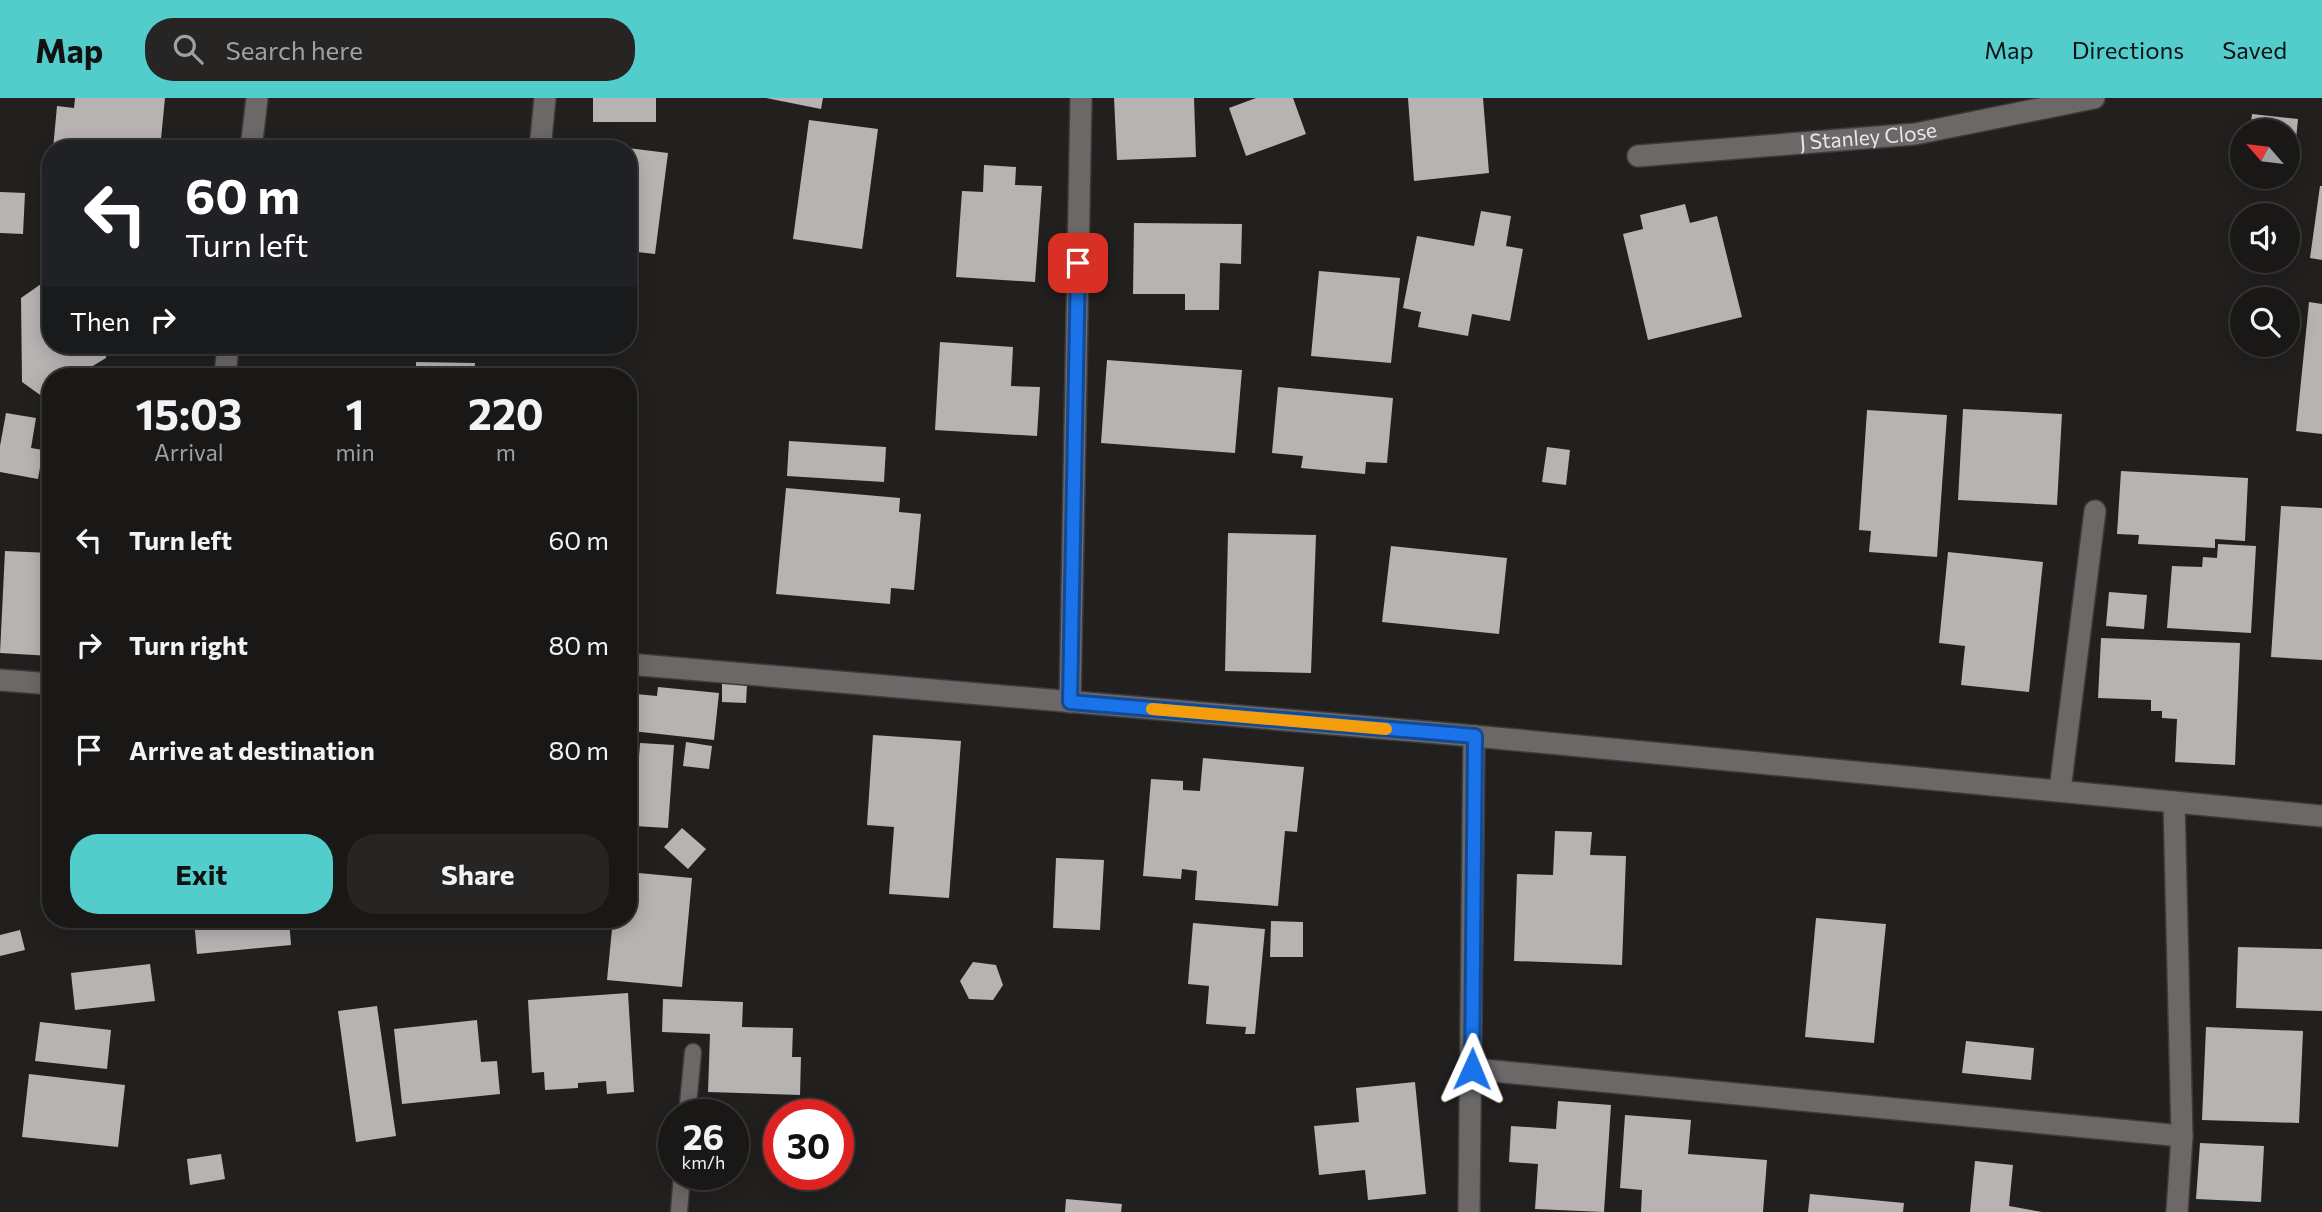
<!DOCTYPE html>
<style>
:root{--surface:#1a1817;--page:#272524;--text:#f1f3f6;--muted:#9fa0a1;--line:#383736;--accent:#52cdcc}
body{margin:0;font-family:Commissioner,sans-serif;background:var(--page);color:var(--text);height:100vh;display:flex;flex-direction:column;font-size:26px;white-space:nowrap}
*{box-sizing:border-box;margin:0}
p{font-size:23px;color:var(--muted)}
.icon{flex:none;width:38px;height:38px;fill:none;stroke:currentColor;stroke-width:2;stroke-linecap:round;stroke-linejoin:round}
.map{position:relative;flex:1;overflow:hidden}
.panel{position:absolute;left:42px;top:270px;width:595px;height:560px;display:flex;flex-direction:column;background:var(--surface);border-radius:28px;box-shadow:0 4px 18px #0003,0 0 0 2px var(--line)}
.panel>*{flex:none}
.hud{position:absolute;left:42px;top:42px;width:595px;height:214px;border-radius:28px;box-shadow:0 4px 18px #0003,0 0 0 2px var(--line);background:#202124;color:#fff;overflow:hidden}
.needle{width:46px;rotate:298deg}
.fabs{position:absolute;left:2230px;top:21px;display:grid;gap:14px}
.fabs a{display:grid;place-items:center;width:70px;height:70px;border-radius:50%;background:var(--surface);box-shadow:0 4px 18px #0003,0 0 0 2px var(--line);font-size:35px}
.speed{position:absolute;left:658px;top:1001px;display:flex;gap:14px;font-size:35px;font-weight:700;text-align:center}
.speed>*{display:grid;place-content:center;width:91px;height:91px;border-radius:50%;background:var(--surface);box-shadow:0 4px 18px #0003,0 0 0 2px var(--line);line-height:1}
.speed small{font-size:18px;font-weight:400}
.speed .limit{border:10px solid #d22;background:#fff;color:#111}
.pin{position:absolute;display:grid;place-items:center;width:60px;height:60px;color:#fff;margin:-30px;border-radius:14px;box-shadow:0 4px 10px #0006}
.me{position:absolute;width:77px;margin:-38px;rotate:1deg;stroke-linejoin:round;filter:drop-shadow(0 0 5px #0008)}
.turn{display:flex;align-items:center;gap:24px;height:147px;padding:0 28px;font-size:32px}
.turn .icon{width:91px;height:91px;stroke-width:2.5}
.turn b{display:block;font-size:49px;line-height:60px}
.then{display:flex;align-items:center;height:66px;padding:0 28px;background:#0003;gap:14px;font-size:26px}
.eta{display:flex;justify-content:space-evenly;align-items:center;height:119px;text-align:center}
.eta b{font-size:42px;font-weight:700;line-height:49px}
.primary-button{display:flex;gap:14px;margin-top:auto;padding:14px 28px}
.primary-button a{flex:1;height:80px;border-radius:28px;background:var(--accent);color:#111;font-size:28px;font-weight:700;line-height:80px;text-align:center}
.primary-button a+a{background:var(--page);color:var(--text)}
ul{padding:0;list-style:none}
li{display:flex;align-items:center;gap:21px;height:105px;padding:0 28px}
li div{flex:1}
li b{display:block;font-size:26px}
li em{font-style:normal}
header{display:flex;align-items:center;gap:42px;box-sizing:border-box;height:98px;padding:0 35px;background:var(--accent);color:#111}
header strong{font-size:33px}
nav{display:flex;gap:38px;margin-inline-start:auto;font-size:24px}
.search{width:490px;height:63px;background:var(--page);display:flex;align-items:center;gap:18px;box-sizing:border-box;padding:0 24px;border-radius:28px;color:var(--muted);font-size:26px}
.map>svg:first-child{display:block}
.building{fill:#b6b3b2}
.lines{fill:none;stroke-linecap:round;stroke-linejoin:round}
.lane-casing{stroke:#3d3b3a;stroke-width:19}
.street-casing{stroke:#3d3b3a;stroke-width:24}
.lane{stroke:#6b6867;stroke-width:16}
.street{stroke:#6b6867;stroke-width:21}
.route-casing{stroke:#114b97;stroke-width:18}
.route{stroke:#1a73e8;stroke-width:12}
.slow{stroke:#f59e0b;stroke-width:12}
.labels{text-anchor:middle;stroke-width:7;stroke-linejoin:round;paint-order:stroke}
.street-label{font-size:21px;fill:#e9e7e7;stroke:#22201f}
</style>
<header>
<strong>Map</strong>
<div class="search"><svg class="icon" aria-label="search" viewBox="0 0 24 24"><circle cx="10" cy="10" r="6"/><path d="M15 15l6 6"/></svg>Search here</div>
<nav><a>Map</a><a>Directions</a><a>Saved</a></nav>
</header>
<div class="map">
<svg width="2322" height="1114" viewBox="0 0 2322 1114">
<rect width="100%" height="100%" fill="#22201f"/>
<!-- building -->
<g class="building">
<path d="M 75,0 L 165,0 L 160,51 L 53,51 L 57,8 L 74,10 Z"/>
<rect x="593" y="0" width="63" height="24"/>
<path d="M 766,0 L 823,0 L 821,11 Z"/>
<path d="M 1114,0 L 1194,0 L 1196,59 L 1117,62 Z"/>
<path d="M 1256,0 L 1293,0 L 1306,36 L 1246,58 L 1229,10 Z"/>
<path d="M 1408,0 L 1483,0 L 1489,75 L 1414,83 Z"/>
<path d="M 2252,16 L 2298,21 L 2292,82 L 2281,81 L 2287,79 L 2287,33 L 2250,33 Z"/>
<path d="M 809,22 L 878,31 L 862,151 L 793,141 Z"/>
<path d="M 628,50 L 668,55 L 655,156 L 628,153 Z"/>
<path d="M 984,67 L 1016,69 L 1015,87 L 1042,88 L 1035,184 L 956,179 L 962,93 L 983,94 Z"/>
<path d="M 2320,88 L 2322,88 L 2322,162 L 2310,160 Z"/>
<path d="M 0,94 L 25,95 L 23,136 L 0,135 Z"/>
<path d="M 1685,106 L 1690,125 L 1717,118 L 1742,219 L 1648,242 L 1623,136 L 1643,131 L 1640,117 Z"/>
<path d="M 1481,113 L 1511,118 L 1506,148 L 1523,151 L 1510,223 L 1472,216 L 1468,238 L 1418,229 L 1421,214 L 1403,210 L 1417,138 L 1474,148 Z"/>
<path d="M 1134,125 L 1242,126 L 1241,166 L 1220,165 L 1219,212 L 1185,212 L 1185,196 L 1133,196 Z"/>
<path d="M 1319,173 L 1400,180 L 1391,265 L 1311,258 Z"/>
<path d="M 51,179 L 51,247 L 107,247 L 106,260 L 76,278 L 51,278 L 51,294 L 43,299 L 22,284 L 21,200 Z"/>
<path d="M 2309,204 L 2322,206 L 2322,336 L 2296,333 Z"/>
<path d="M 940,244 L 1013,249 L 1011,288 L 1040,289 L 1037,338 L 935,332 Z"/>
<path d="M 1107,262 L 1242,272 L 1235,355 L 1101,345 Z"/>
<path d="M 416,264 L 475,265 L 474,278 L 416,278 Z"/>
<path d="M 1278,289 L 1393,300 L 1387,365 L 1366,364 L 1365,376 L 1301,370 L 1303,358 L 1272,355 Z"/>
<path d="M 1963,311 L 2062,316 L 2057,407 L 1958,402 Z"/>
<path d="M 1867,312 L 1947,317 L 1937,459 L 1869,454 L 1871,433 L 1859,432 Z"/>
<path d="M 6,315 L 36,320 L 31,350 L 43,352 L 38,381 L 0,374 L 0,348 Z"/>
<path d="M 789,343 L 886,349 L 884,384 L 787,378 Z"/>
<path d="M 1547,349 L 1570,352 L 1566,387 L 1542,384 Z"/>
<path d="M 2121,373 L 2248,380 L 2245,443 L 2215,441 L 2215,450 L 2138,446 L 2139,437 L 2117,436 Z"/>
<path d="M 786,390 L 900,400 L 899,414 L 921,416 L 914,492 L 891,490 L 890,506 L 776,496 Z"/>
<path d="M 2281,408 L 2322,410 L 2322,562 L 2271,559 Z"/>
<path d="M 1228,435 L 1316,437 L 1311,575 L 1225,573 Z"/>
<path d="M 2218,446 L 2256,448 L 2251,535 L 2167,530 L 2172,468 L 2202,469 L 2203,459 L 2217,460 Z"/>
<path d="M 1391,448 L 1507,460 L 1499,536 L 1382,524 Z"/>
<path d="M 5,453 L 51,455 L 51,558 L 0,555 Z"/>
<path d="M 1948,454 L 2043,464 L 2029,594 L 1961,587 L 1965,548 L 1939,545 Z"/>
<path d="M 2109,494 L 2147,497 L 2144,531 L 2106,528 Z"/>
<path d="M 2101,540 L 2240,545 L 2235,667 L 2175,664 L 2177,621 L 2162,620 L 2162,613 L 2151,613 L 2151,602 L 2098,600 Z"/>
<path d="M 722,585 L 747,586 L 746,605 L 722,604 Z"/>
<path d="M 658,589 L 719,595 L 714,642 L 632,633 L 636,596 L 657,598 Z"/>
<path d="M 873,637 L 961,643 L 949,800 L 889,796 L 894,729 L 867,727 Z"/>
<path d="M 686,644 L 712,648 L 709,671 L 683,668 Z"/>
<path d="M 640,645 L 674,647 L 668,730 L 634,728 Z"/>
<path d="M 1203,660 L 1304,669 L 1297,734 L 1285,733 L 1278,808 L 1195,802 L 1197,773 L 1182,771 L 1181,781 L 1143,778 L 1151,681 L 1183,683 L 1183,692 L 1200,693 Z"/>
<path d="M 682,730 L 706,751 L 688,771 L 664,749 Z"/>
<path d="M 1555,733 L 1592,734 L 1590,757 L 1626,758 L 1622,867 L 1514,863 L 1517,776 L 1553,777 Z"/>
<path d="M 1056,760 L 1104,762 L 1100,832 L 1053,830 Z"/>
<path d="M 628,774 L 692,780 L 682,889 L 607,882 L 613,821 L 628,821 Z"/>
<path d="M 1816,820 L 1886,826 L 1874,945 L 1805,939 Z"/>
<path d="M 194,821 L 289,821 L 291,847 L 197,856 Z"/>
<path d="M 1271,823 L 1303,824 L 1303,859 L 1270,859 Z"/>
<path d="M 1193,825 L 1265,831 L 1255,936 L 1245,936 L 1246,929 L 1206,926 L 1209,888 L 1188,886 Z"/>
<path d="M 20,832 L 25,852 L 0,858 L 0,837 Z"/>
<path d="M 2238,849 L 2322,851 L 2322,913 L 2236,910 Z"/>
<path d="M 973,864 L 996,867 L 1003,887 L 993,902 L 969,901 L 960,883 Z"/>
<path d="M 150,866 L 155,903 L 75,912 L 71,875 Z"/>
<path d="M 628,895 L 634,994 L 607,996 L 606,983 L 578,985 L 578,990 L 545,992 L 544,974 L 532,975 L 528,902 Z"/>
<path d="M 663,901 L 743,904 L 742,929 L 793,930 L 792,959 L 801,959 L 800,997 L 708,994 L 710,936 L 662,934 Z"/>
<path d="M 377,908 L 396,1038 L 356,1044 L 338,913 Z"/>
<path d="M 477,922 L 481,964 L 497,963 L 500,996 L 402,1006 L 394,931 Z"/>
<path d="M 40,924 L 111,932 L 107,971 L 35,963 Z"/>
<path d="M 2206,929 L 2303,933 L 2299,1025 L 2202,1022 Z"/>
<path d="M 1966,943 L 2034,950 L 2031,982 L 1962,975 Z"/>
<path d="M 29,976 L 125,987 L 118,1049 L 22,1039 Z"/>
<path d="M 1415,984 L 1426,1096 L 1368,1102 L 1365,1072 L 1319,1077 L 1314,1028 L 1359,1024 L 1356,990 Z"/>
<path d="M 1558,1003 L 1611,1007 L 1604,1114 L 1535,1111 L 1538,1066 L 1509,1064 L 1511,1028 L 1556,1031 Z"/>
<path d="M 1625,1017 L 1691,1022 L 1688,1056 L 1767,1062 L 1763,1114 L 1641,1114 L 1642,1092 L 1620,1090 Z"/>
<path d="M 2200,1045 L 2264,1048 L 2261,1104 L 2196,1101 Z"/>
<path d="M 221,1056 L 225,1081 L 190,1087 L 187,1061 Z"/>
<path d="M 1975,1063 L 2013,1067 L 2009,1108 L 2042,1114 L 1970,1114 Z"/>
<path d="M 1810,1096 L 1904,1105 L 1903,1114 L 1808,1114 Z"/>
<path d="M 1066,1101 L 1122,1106 L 1121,1114 L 1065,1114 Z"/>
</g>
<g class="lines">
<!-- lane casing -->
<g class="lane-casing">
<g id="lane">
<path d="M 687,1017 L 693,954"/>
<path d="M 679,1114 L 682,1076"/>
</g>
</g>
<!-- street casing -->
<g class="street-casing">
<g id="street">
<path d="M 251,51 L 257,0"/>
<path d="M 540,51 L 545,0"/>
<path id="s1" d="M 1638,58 L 1915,36 L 2094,0"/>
<path d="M 225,278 L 228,247"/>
<path d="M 628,566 L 1474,638 L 2322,718"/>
<path d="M 0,582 L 51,586"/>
<path d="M 1070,604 L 1081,0"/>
<path d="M 2060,692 L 2095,413"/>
<path d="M 2174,704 L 2182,1038 L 2177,1114"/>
<path d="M 1472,971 L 2182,1038"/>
<path d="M 1469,1114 L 1474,638"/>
</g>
</g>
<!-- lane -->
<use href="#lane" class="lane"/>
<!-- street -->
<use href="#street" class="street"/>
</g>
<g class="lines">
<!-- route casing -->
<g class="route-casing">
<path id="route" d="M 1078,165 L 1070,604 L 1475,638 L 1472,971"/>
</g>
<!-- route -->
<use href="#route" class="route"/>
<!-- slow -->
<path class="slow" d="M 1152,611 L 1386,631"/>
</g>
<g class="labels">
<!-- street labels -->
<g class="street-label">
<text dy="7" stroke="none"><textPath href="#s1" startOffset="231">J Stanley Close</textPath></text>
</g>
</g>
</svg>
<div class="fabs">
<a><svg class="needle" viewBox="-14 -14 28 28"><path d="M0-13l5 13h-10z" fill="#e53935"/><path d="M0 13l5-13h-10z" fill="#9fa0a1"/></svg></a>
<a><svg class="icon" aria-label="sound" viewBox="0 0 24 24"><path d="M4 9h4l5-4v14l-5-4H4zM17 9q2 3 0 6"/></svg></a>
<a><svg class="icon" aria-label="search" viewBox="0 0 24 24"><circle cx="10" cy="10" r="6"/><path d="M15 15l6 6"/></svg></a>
</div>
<div class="speed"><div>26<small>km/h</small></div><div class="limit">30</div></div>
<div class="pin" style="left:1078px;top:165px;background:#d93025"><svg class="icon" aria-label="arrive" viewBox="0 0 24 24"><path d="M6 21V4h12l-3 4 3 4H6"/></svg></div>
<svg class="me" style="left:1472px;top:971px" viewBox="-20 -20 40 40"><path d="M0-17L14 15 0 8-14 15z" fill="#1a73e8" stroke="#fff" stroke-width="4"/></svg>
<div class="hud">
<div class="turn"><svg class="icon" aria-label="left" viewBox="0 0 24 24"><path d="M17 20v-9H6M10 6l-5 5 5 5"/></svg><div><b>60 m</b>Turn left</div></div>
<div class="then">Then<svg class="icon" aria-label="right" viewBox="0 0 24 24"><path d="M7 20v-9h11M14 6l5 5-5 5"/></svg></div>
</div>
<section class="panel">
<div class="eta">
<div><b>15:03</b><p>Arrival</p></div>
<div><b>1</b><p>min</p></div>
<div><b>220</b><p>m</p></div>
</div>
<ul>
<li><svg class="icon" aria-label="left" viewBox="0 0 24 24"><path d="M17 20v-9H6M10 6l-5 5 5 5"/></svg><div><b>Turn left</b></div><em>60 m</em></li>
<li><svg class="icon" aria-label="right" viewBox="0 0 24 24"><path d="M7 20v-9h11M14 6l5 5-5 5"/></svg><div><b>Turn right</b></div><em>80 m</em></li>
<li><svg class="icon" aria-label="arrive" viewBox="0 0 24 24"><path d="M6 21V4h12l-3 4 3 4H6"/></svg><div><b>Arrive at destination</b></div><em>80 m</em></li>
</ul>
<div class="primary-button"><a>Exit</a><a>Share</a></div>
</section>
</div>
